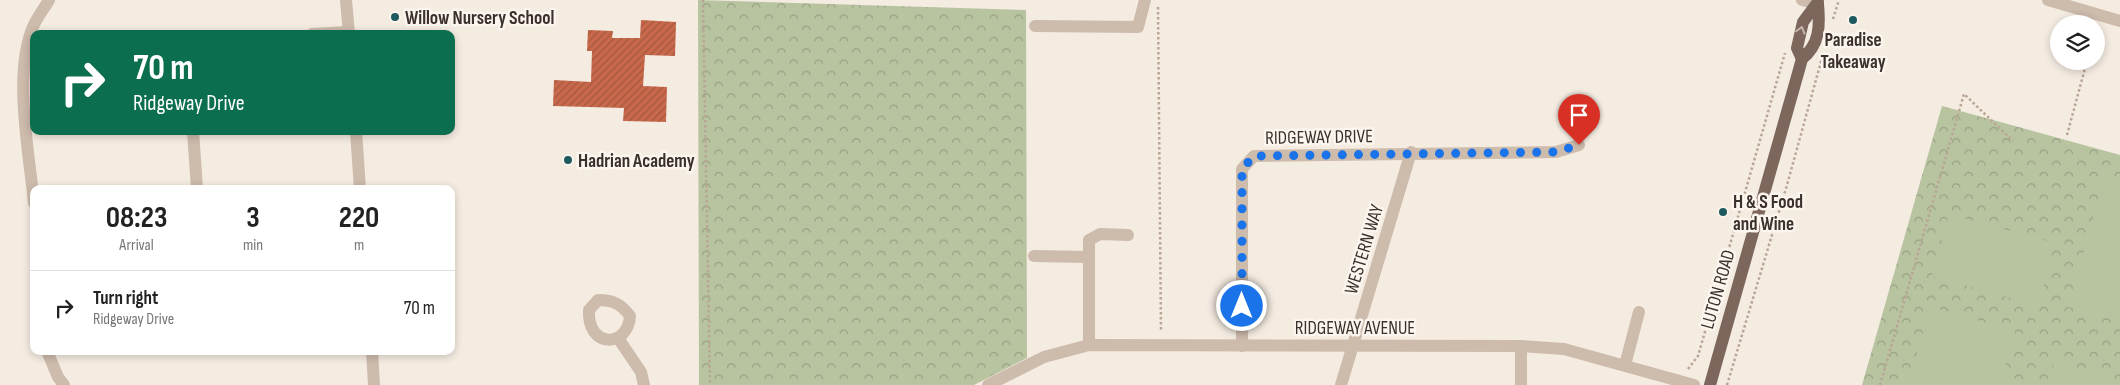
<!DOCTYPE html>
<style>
:root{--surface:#fff;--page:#f2f2f2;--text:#222;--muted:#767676;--line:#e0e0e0}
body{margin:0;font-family:"Sofia Sans Condensed",sans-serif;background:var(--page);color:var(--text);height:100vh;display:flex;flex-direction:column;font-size:19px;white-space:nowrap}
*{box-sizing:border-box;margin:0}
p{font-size:16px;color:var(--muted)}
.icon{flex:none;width:28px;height:28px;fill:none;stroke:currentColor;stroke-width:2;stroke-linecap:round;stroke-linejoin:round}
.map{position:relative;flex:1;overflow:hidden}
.details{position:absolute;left:30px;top:185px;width:425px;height:170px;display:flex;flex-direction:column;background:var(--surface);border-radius:10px;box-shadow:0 2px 8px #0003}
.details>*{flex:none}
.banner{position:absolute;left:30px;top:30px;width:425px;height:105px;border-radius:10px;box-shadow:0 2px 8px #0003;background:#0b6e4f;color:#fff;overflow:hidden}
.tools{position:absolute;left:2050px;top:15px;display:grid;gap:10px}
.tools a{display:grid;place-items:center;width:55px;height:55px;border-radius:50%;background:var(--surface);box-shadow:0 2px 8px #0003;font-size:25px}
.pin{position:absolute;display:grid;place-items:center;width:42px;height:42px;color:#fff;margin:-51px -21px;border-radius:50% 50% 50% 0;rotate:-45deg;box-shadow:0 0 5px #0007}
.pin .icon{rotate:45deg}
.me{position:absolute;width:55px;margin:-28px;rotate:0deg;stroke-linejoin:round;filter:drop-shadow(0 0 4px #0008)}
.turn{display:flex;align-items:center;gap:18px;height:105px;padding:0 20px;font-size:22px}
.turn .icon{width:65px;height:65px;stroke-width:2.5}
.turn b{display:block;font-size:35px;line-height:42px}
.eta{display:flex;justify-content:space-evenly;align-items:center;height:85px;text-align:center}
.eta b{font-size:30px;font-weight:700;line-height:35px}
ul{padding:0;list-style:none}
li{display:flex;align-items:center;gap:15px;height:75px;padding:0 20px;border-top:1px solid var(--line)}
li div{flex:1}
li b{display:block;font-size:19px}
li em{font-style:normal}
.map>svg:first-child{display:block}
.forest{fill:url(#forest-crowns)}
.garden{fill:#b8c4a0}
.building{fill:url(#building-hatch)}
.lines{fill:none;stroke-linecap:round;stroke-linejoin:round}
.path{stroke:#b9a596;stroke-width:2.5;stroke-dasharray:2.5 2.5;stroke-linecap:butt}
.minor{stroke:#cdbbac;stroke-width:12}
.major{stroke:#7d675c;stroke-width:12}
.oneway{stroke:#c2b5ac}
.route{stroke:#1a73e8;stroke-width:9;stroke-dasharray:0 16.2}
.poi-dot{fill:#1f5a5e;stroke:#fbf5ee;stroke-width:2}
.labels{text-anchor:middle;stroke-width:5;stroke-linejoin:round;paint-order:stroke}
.poi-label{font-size:19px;font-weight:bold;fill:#3b302b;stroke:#fbf5ee;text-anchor:start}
.street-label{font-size:19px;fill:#3b302b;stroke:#fbf5ee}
</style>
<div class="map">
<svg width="2120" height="385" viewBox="0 0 2120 385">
<defs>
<pattern id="forest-crowns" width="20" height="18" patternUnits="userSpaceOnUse" patternTransform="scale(1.25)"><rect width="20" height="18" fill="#b8c4a0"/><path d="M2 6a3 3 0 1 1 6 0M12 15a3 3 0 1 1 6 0" fill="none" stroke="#97a083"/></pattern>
<pattern id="building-hatch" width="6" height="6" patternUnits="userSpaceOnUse" patternTransform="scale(1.25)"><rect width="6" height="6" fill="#c8694b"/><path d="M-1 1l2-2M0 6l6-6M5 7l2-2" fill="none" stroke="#a4573f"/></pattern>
</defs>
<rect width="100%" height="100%" fill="#f4ebe1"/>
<!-- forest -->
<g class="forest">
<path d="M 698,0 L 1026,10 L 1027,358 L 974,385 L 699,385 Z"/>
<path d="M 1942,106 L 2120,155 L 2120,385 L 1862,385 Z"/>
</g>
<!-- garden -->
<g class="garden">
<path d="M 2104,179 L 2120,183 L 2120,322 L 2068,307 Z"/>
<path d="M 1949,214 L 2055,243 L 2038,306 L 1932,276 Z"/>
<path d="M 1930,307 L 2015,331 L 2000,385 L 1908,385 Z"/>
<path d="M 2054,362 L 2120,381 L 2120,385 L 2048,385 Z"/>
</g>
<!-- building -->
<path class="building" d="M 641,20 L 676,22 L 675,56 L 645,55 L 643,86 L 667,87 L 666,122 L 623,121 L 624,108 L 553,106 L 554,80 L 591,82 L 592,51 L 587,51 L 588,30 L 613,31 L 612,38 L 640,38 Z"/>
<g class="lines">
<!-- path -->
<g class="path">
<path d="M 703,0 L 710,385"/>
<path d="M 1158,7 L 1161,331"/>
<path d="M 1833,19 L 1839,0"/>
<path d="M 2067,135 L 2087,61"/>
<path d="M 1688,369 L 1698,356 L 1785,53"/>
<path d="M 1727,385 L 1787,185 L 1822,58"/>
<path d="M 1880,385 L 1964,94 L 2013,141"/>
</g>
<!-- minor -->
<g class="minor">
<path d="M 346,0 L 349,34"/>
<path d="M 1802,0 L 1818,4"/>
<path d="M 2048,0 L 2120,21"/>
<path d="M 1035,26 L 1138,27 L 1145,0"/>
<path d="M 312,34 L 349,32"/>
<path d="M 193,131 L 197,189"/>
<path d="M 356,131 L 360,189"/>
<path d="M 34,203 C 29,152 13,73 33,27 C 37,17 44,9 49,0"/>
<path d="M 1034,256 L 1089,257"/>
<path d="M 598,300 C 613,300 621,304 630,316 C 628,348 587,349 589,310 Z"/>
<path d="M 618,338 L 641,372 L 644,385"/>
<path d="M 1089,345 L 1089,240 L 1100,234 L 1128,235"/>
<path d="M 1242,346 L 1242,169 L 1254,156 L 1556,152 L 1579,145"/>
<path d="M 1521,346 L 1521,385"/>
<path d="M 47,351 L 58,377 L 64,385"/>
<path d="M 372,351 L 374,385"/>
<path d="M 1625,365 L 1639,312"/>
<path d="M 988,385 L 1044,357 L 1089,345 L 1521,346 L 1564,349 L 1694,385"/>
<path d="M 1341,385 L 1411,152"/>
</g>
<!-- major -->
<g class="major">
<path d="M 1802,59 L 1797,48 L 1803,22 L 1818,2"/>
<path d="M 1710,385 L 1802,59 C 1820,44 1820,26 1818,4"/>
</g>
</g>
<!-- one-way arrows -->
<defs><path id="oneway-chevron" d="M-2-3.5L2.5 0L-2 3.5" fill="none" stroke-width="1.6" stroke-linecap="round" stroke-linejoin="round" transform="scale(1.25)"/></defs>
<use class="oneway" href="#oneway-chevron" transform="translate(1801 30) rotate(-74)"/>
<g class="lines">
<!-- route -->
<path class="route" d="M 1242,306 L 1242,169 L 1254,156 L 1556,152 L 1579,145"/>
</g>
<!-- markers -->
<g class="poi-dot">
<circle cx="395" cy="17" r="5"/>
<circle cx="1853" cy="20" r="5"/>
<circle cx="568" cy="160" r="5"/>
<circle cx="1723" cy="212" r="5"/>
</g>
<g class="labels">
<!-- poi labels -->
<g class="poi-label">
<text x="405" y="24">Willow Nursery School</text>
<text x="1853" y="46" text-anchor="middle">Paradise<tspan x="1853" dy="22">Takeaway</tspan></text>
<text x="578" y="167">Hadrian Academy</text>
<text x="1733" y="208">H &amp; S Food<tspan x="1733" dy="22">and Wine</tspan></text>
</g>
<!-- street labels -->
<g class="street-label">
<text transform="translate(1319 136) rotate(-1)" y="7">RIDGEWAY DRIVE</text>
<text transform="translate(1363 249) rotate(-73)" y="7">WESTERN WAY</text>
<text transform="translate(1717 289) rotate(-74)" y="7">LUTON ROAD</text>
<text x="1355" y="334">RIDGEWAY AVENUE</text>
</g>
</g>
</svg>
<div class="tools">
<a><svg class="icon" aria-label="layers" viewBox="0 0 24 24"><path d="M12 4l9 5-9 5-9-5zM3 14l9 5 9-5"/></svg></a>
</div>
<div class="pin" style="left:1579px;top:145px;background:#d93025"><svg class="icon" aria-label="arrive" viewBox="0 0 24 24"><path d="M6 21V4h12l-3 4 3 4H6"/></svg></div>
<svg class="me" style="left:1242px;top:306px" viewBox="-20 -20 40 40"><circle r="17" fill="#1a73e8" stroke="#fff" stroke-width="3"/><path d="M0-11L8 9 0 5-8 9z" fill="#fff"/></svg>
<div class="banner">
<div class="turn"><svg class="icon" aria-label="right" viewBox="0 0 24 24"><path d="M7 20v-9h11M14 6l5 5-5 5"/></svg><div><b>70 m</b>Ridgeway Drive</div></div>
</div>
<section class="details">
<div class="eta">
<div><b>08:23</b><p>Arrival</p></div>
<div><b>3</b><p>min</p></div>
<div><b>220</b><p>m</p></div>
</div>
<ul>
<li><svg class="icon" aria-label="right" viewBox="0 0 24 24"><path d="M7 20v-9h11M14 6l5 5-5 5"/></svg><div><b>Turn right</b><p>Ridgeway Drive</p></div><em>70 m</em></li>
</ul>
</section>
</div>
